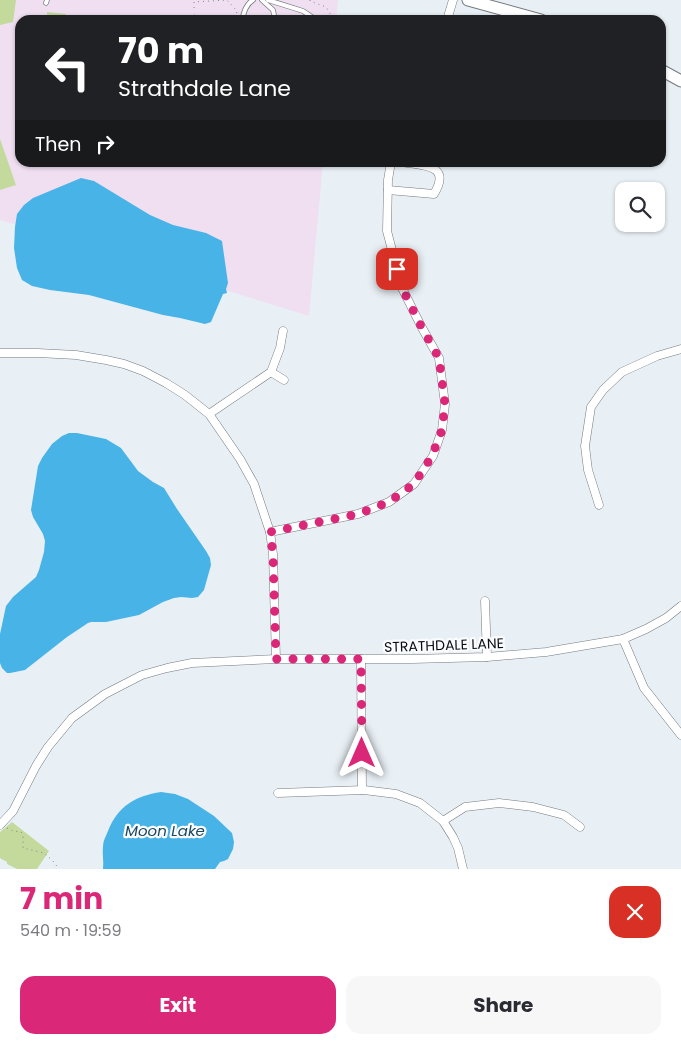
<!DOCTYPE html>
<meta charset="utf-8">
<style>
:root{--surface:#fff;--page:#f7f7f7;--text:#2b2b33;--muted:#7c7c81;--accent:#db2777}
body{margin:0;font-family:Poppins,sans-serif;background:var(--page);color:var(--text);height:100vh;display:flex;flex-direction:column;font-size:19px;white-space:nowrap}
*{box-sizing:border-box;margin:0}
p{font-size:16px;color:var(--muted)}
.icon{flex:none;width:28px;height:28px;fill:none;stroke:currentColor;stroke-width:2;stroke-linecap:round;stroke-linejoin:round}
.map{position:relative;height:869px;overflow:hidden}
.sheet{display:flex;flex-direction:column;background:var(--surface);flex:1}
.sheet>*{flex:none}
.guide{position:absolute;left:15px;top:15px;width:651px;height:152px;border-radius:15px;box-shadow:0 1px 4px #0004;background:#202124;color:#fff;overflow:hidden}
.controls{position:absolute;left:615px;top:182px;display:grid;gap:10px}
.controls a{display:grid;place-items:center;width:50px;height:50px;border-radius:10px;background:var(--surface);box-shadow:0 1px 4px #0004;font-size:25px}
.pin{position:absolute;display:grid;place-items:center;width:42px;height:42px;color:#fff;margin:-21px;border-radius:10px;box-shadow:0 2px 8px #0006}
.me{position:absolute;width:55px;margin:-28px;rotate:0deg;stroke-linejoin:round;filter:drop-shadow(0 0 4px #0008)}
.turn{display:flex;align-items:center;gap:18px;height:105px;padding:0 20px;font-size:22px}
.turn .icon{width:65px;height:65px;stroke-width:2.5}
.turn b{display:block;font-size:35px;line-height:42px}
.then{display:flex;align-items:center;height:48px;padding:0 20px;background:#0003;gap:10px;font-size:19px}
.round{display:grid;place-items:center;flex:none;width:52px;height:52px;border-radius:15px;background:var(--page)}
.overview{display:flex;align-items:center;justify-content:space-between;height:85px;padding:0 20px}
h1{font-size:30px;font-weight:700;line-height:38px;color:var(--accent)}
.primary-button{display:flex;gap:10px;margin-top:auto;padding:10px 20px}
.primary-button a{flex:1;height:58px;border-radius:15px;background:var(--accent);color:#fff;font-size:20px;font-weight:700;line-height:58px;text-align:center}
.primary-button a+a{background:var(--page);color:var(--text)}
.map>svg:first-child{display:block}
.education{fill:#efdff1}
.green{fill:#c3da9c}
.water{fill:#48b3e7}
.lines{fill:none;stroke-linecap:round;stroke-linejoin:round}
.lane-casing{stroke:#757a7f;stroke-width:5.5}
.street-casing{stroke:#757a7f;stroke-width:9}
.secondary-casing{stroke:#757a7f;stroke-width:13}
.path{stroke:#818689;stroke-width:1;stroke-dasharray:1 4;stroke-linecap:butt}
.lane{stroke:#fff;stroke-width:4}
.street{stroke:#fff;stroke-width:8}
.secondary{stroke:#fff;stroke-width:11}
.route{stroke:#db2777;stroke-width:9;stroke-dasharray:0 16.2}
.labels{text-anchor:middle;stroke-width:4.5;stroke-linejoin:round;paint-order:stroke}
.street-label{font-size:14px;fill:#0a0c0e;stroke:#fafcff}
.water-label{font-size:15px;font-style:italic;fill:#1c485e;stroke:#fafcff}
</style>
<div class="map">
<svg width="681" height="869" viewBox="0 0 681 869">
<rect width="100%" height="100%" fill="#e9f0f5"/>
<!-- education -->
<path class="education" d="M 0,0 L 338,0 L 336,20 L 20,20 L 20,162 L 323,163 L 309,316 L 0,220 Z"/>
<!-- green -->
<g class="green">
<path d="M 0,0 L 16,0 L 13,22 L 0,25 Z"/>
<path d="M 47,12 L 66,14 L 65,20 L 47,20 Z"/>
<path d="M 0,139 L 16,185 L 0,190 Z"/>
<path d="M 12,822 L 49,851 L 37,869 L 17,869 L 7,864 L 7,862 L 0,858 L 0,832 Z"/>
</g>
<!-- water -->
<g class="water">
<path d="M 81,178 L 94,181 L 150,215 L 173,225 L 206,233 L 222,241 L 228,283 L 226,289 L 227,293 L 223,294 L 211,322 L 205,324 L 180,318 L 163,315 L 89,295 L 50,290 L 32,286 L 22,280 L 17,268 L 14,248 L 15,227 L 17,214 L 24,205 L 33,198 Z"/>
<path d="M 69,433 L 77,433 L 106,439 L 121,448 L 138,471 L 153,482 L 164,488 L 177,509 L 206,551 L 210,558 L 211,565 L 204,590 L 198,597 L 192,598 L 181,597 L 174,598 L 163,602 L 139,615 L 106,622 L 91,622 L 88,623 L 67,637 L 25,670 L 10,673 L 7,673 L 2,668 L 0,663 L 0,634 L 6,606 L 13,597 L 36,577 L 39,570 L 44,552 L 45,541 L 43,534 L 33,517 L 31,510 L 38,466 L 42,458 L 52,444 L 62,436 Z"/>
<path d="M 161,792 L 175,794 L 188,799 L 214,816 L 232,833 L 234,842 L 233,849 L 228,859 L 224,861 L 220,862 L 215,869 L 103,869 C 104,861 102,854 103,846 C 103,841 106,836 108,831 C 118,806 135,796 161,792 Z"/>
</g>
<g class="lines">
<!-- lane casing -->
<g class="lane-casing">
<g id="lane">
<path d="M 262,0 L 273,10 L 275,20"/>
<path d="M 268,0 L 303,11 L 312,17 L 314,20"/>
<path d="M 46,3 L 47,0"/>
<path d="M 242,20 C 244,12 246,4 253,0"/>
</g>
</g>
<!-- street casing -->
<g class="street-casing">
<g id="street">
<path d="M 447,20 L 453,0"/>
<path d="M 388,190 L 434,194 C 452,164 423,166 402,162"/>
<path d="M 0,353 L 38,353 L 76,355 L 106,360 L 124,364 L 143,371 L 166,383 L 185,395 L 209,414 L 240,459 L 254,484 L 270,532 L 273,554 L 276,659"/>
<path d="M 271,372 L 284,380"/>
<path d="M 209,414 L 271,372 L 280,348 L 283,331"/>
<path d="M 599,505 L 588,470 L 585,446 L 591,407 L 603,390 L 622,372 L 657,356 L 681,349"/>
<path d="M 270,532 L 358,514 L 389,502 L 414,484 L 433,456 L 442,430 L 445,404 L 439,358 L 421,326 L 402,288 L 387,231 L 388,180 L 391,162"/>
<path d="M 485,601 L 487,657"/>
<path d="M 623,639 L 644,688 L 681,735"/>
<path d="M 361,659 L 362,790"/>
<path d="M 278,793 L 364,790 L 396,794 L 420,803 L 443,821 L 453,837 L 458,848 L 463,869"/>
<path d="M 443,821 L 465,807 L 499,803 L 533,807 L 564,815 L 580,827"/>
<path d="M 0,825 L 13,811 L 36,766 L 48,747 L 72,718 L 105,694 L 142,675 L 167,668 L 192,663 L 276,659 L 412,659 L 487,657 L 546,652 L 623,639 L 646,629 L 666,618 L 681,606"/>
</g>
</g>
<!-- secondary casing -->
<g class="secondary-casing">
<g id="secondary">
<path d="M 468,0 L 541,20"/>
<path d="M 661,70 L 681,81"/>
</g>
</g>
<!-- path -->
<g class="path">
<path d="M 310,0 L 310,1 L 326,7 L 331,15 L 331,20"/>
<path d="M 194,8 L 194,2 L 227,0 L 237,11 L 236,17"/>
<path d="M 183,20 L 183,16 L 196,15"/>
<path d="M 7,828 L 13,831 L 21,832 L 23,835 L 23,848 L 44,853 L 53,861 L 59,869"/>
</g>
<!-- lane -->
<use href="#lane" class="lane"/>
<!-- street -->
<use href="#street" class="street"/>
<!-- secondary -->
<use href="#secondary" class="secondary"/>
</g>
<g class="lines">
<!-- route -->
<path class="route" d="M 362,753 L 361,659 L 276,659 L 273,554 L 270,532 L 358,514 L 389,502 L 414,484 L 432,456 L 442,430 L 445,404 L 439,358 L 421,326 L 402,288 L 397,269"/>
</g>
<g class="labels">
<!-- street labels -->
<g class="street-label">
<text transform="translate(444 645) rotate(-2)" y="5">STRATHDALE LANE</text>
</g>
<!-- water labels -->
<g class="water-label">
<text x="165" y="836">Moon Lake</text>
</g>
</g>
</svg>
<div class="controls">
<a><svg class="icon" aria-label="search" viewBox="0 0 24 24"><circle cx="10" cy="10" r="6"/><path d="M15 15l6 6"/></svg></a>
</div>
<div class="pin" style="left:397px;top:269px;background:#d93025"><svg class="icon" aria-label="arrive" viewBox="0 0 24 24"><path d="M6 21V4h12l-3 4 3 4H6"/></svg></div>
<svg class="me" style="left:362px;top:753px" viewBox="-20 -20 40 40"><path d="M0-17L14 15 0 8-14 15z" fill="#db2777" stroke="#fff" stroke-width="4"/></svg>
<div class="guide">
<div class="turn"><svg class="icon" aria-label="left" viewBox="0 0 24 24"><path d="M17 20v-9H6M10 6l-5 5 5 5"/></svg><div><b>70 m</b>Strathdale Lane</div></div>
<div class="then">Then<svg class="icon" aria-label="right" viewBox="0 0 24 24"><path d="M7 20v-9h11M14 6l5 5-5 5"/></svg></div>
</div>
</div>
<section class="sheet">
<div class="overview"><div><h1>7 min</h1><p>540 m · 19:59</p></div><a class="round" style="background:#d93025;color:#fff"><svg class="icon" aria-label="close" viewBox="0 0 24 24"><path d="M6 6l12 12M18 6L6 18"/></svg></a></div>
<div class="primary-button"><a>Exit</a><a>Share</a></div>
</section>
